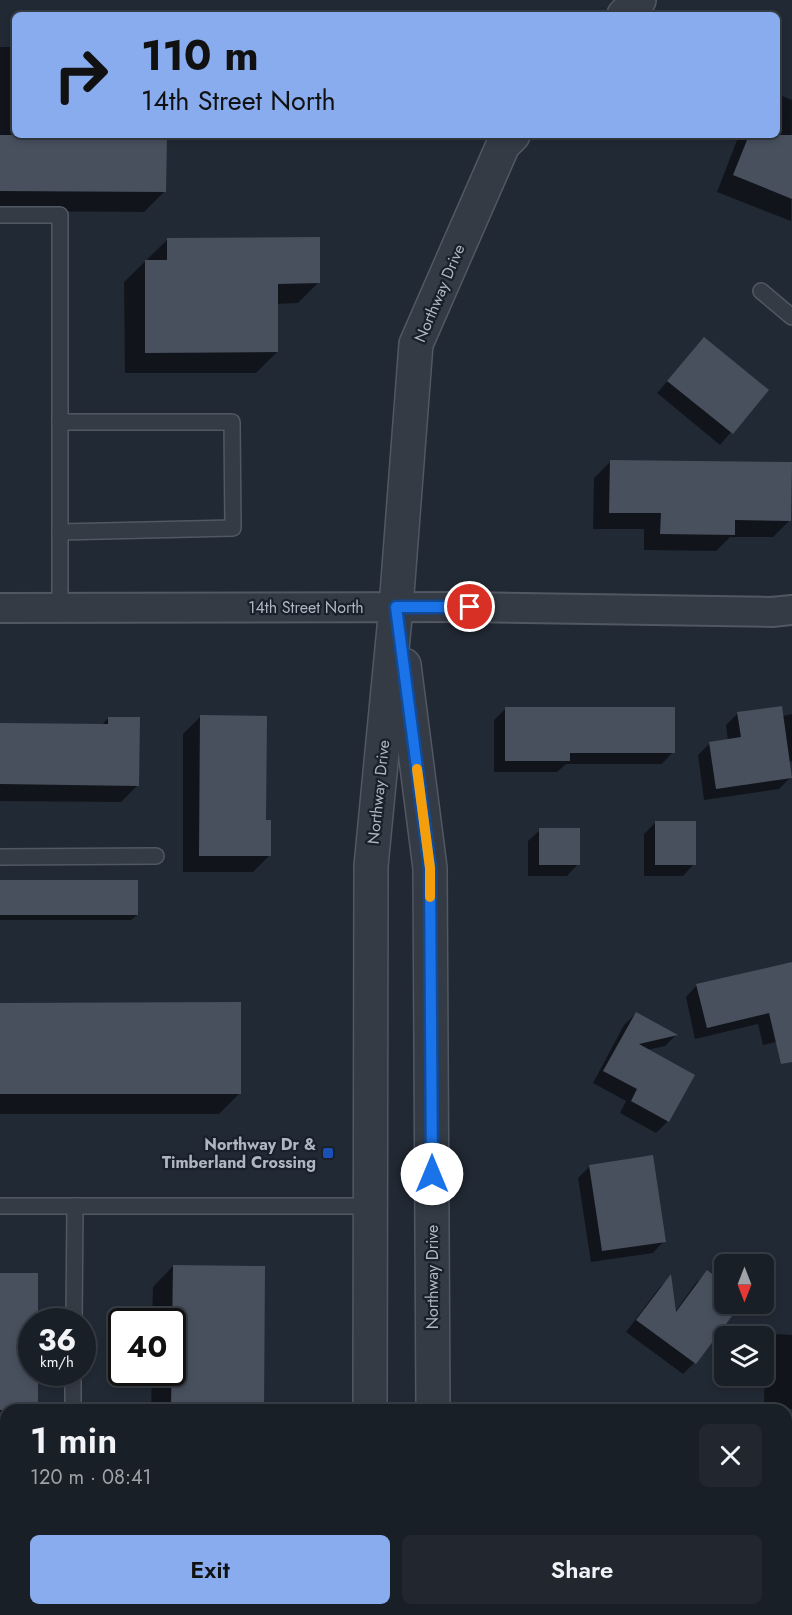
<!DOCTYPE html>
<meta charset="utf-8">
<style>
:root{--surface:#191f27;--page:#22272f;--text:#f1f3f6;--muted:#9fa2a7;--line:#373d44;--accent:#88acee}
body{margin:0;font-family:Jost,sans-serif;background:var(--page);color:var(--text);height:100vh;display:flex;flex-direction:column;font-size:22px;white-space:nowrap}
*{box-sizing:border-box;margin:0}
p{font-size:20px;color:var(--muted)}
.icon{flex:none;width:33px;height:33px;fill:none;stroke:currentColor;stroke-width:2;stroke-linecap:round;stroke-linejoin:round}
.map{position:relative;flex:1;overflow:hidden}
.sheet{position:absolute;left:0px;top:1404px;width:792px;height:212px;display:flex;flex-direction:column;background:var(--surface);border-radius:18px 18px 0 0;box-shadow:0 3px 9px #0003,0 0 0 2px var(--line)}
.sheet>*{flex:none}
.guide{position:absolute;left:12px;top:12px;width:768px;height:126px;border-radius:9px;box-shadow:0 3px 9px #0003,0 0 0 2px var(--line);background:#88acee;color:#111;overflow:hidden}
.needle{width:39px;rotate:180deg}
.fabs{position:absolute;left:714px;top:1254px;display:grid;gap:12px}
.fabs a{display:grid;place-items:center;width:60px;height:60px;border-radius:9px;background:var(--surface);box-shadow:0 3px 9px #0003,0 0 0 2px var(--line);font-size:30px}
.speed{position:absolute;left:18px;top:1308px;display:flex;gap:12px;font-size:30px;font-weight:700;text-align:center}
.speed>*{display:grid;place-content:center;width:78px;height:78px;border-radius:50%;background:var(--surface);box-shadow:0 3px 9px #0003,0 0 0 2px var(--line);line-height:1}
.speed small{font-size:15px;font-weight:400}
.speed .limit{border:3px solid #111;border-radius:9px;background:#fff;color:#111}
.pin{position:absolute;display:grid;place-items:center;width:51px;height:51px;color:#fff;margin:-26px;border:3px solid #fff;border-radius:50%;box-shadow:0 2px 6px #0007}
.me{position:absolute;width:66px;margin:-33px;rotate:0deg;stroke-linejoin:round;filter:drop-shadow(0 0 4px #0008)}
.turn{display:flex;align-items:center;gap:21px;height:126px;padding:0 30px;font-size:27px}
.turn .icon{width:78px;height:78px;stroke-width:2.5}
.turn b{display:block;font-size:42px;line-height:51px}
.round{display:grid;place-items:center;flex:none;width:63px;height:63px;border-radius:9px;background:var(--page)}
.headline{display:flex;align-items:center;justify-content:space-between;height:102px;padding:0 30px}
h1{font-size:36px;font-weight:600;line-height:45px}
.button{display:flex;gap:12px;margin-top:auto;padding:12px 30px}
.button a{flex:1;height:69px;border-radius:9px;background:var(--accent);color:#111;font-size:24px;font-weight:600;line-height:69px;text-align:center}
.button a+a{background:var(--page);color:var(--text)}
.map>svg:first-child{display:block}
.shadow{fill:#0007}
.building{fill:#48505e}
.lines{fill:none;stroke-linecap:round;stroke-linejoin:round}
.service-casing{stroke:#525863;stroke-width:18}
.minor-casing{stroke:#525863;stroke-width:32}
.tertiary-casing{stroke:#525863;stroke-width:36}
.service{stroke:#343b45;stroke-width:15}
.minor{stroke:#343b45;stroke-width:28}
.tertiary{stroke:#343b45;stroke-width:33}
.route-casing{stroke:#114b97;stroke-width:15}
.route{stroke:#1a73e8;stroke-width:10}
.slow{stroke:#f59e0b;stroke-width:10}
.transit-dot{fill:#1a4fb4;stroke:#1a202a;stroke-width:2}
.labels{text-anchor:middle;stroke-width:4.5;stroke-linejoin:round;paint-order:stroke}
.street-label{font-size:16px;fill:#afb5c2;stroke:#1a202a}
.poi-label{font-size:16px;font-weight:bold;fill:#afb5c2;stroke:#1a202a;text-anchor:end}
</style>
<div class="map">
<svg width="792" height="1615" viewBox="0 0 792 1615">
<rect width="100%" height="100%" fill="#212934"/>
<!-- shadow -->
<g class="shadow">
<path d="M 0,47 L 15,47 L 15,135 L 165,135 L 165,191 L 144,212 L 0,211 Z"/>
<path d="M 777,94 L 792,100 L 791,221 L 717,192 L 739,135 L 777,135 Z"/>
<path d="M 168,239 L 319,282 L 298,303 L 277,304 L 277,352 L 256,373 L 125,373 L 124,282 Z"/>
<path d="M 704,339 L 767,390 L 720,445 L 657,393 Z"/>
<path d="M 610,462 L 789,521 L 773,537 L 730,537 L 716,551 L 644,550 L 644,529 L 593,529 L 594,478 Z"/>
<path d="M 506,708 L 673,752 L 662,764 L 566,764 L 557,772 L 494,772 L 494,720 Z"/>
<path d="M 738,713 L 782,716 L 792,714 L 792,761 L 789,762 L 791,777 L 779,789 L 704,800 L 698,755 L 710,743 L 728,741 L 726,725 Z"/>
<path d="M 200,717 L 269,856 L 253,872 L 183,872 L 183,734 Z"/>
<path d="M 108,718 L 138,785 L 121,802 L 0,801 L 0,725 L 101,726 Z"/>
<path d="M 656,822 L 694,864 L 683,876 L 644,876 L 644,834 Z"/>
<path d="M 540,830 L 578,864 L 567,876 L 528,876 L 528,841 Z"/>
<path d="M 0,881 L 137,915 L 131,920 L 0,920 Z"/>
<path d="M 792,963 L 792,1038 L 763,1045 L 758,1024 L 695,1039 L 686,997 L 697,985 Z"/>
<path d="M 0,1004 L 240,1093 L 219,1114 L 0,1114 Z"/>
<path d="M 636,1013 L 676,1035 L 665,1046 L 647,1050 L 668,1121 L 656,1133 L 620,1113 L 626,1101 L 593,1083 L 624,1025 Z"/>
<path d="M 590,1166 L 664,1241 L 653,1253 L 591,1262 L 578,1178 Z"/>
<path d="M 173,1266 L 262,1410 L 151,1410 L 152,1372 L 172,1372 L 172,1322 L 152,1322 L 153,1287 Z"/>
<path d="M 707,1272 L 724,1285 L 724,1304 L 739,1304 L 694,1363 L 683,1374 L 626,1332 L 659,1288 L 670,1278 L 675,1312 L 695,1284 Z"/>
<path d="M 0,1274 L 32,1322 L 32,1372 L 37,1410 L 6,1410 L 6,1489 L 0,1489 Z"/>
<path d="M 777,1334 L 792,1335 L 792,1409 L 764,1408 L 765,1346 Z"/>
<path d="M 164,1610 L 265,1610 L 265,1615 L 158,1615 Z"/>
<rect x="694" y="1610" width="48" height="5"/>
</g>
<!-- building -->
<g class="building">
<path d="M 0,135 L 167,135 L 166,192 L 0,191 Z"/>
<path d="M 749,135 L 792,135 L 792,199 L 733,175 Z"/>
<path d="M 320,237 L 320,283 L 278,284 L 278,352 L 145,353 L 145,260 L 167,260 L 167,238 Z"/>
<path d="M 704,337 L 769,390 L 733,434 L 667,381 Z"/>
<path d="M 610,460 L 792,462 L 791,521 L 735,520 L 735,535 L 660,534 L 661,513 L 609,513 Z"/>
<path d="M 782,706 L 792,778 L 716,789 L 709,742 L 741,737 L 737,712 Z"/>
<path d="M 505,707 L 675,707 L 675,753 L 570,753 L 570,761 L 505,761 Z"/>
<path d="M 200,715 L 267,716 L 266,820 L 271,820 L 271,856 L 199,856 Z"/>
<path d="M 108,717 L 140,717 L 139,786 L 0,784 L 0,723 L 108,724 Z"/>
<rect x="655" y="821" width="41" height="44"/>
<rect x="539" y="828" width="41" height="37"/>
<rect x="0" y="880" width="138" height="35"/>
<path d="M 792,962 L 792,1062 L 781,1064 L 769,1013 L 707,1028 L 696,984 Z"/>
<path d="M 241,1002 L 241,1094 L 0,1094 L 0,1003 Z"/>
<path d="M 636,1012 L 678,1035 L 639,1044 L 695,1075 L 669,1122 L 631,1101 L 637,1089 L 603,1071 Z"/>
<path d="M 653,1155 L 666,1242 L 602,1251 L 589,1165 Z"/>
<path d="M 173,1265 L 265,1266 L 264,1410 L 171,1410 Z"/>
<path d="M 707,1270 L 724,1283 L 724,1304 L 741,1304 L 696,1364 L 636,1320 L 671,1274 L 676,1312 Z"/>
<path d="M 0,1273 L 38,1273 L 38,1322 L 32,1322 L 32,1372 L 38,1372 L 38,1410 L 0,1410 Z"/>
</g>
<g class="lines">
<!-- service casing -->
<g class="service-casing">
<g id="service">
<path d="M 0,215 L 60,215 L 60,608"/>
<path d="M 761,291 L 792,317"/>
<path d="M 60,422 L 232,422 L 233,528 L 60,532"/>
<path d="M 0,857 L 156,856"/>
<path d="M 0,1206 L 371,1206"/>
<path d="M 74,1322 L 75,1206"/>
<path d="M 73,1410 L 73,1372"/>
<path d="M 786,1542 L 792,1551"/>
<path d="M 679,1610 L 679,1615"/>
<path d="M 71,1615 L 72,1610"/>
<path d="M 792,1615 L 792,1601"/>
</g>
</g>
<!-- minor casing -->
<g class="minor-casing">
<path id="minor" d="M 0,608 L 470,607 L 772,612 L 792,610"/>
</g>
<!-- tertiary casing -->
<g class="tertiary-casing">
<g id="tertiary">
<path d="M 624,15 L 639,0"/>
<path d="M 404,665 L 430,868 L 433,1410"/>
<path d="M 370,1410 L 371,866 L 396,607 L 416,344 L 503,145 L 513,135"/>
<path d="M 435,1610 L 435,1615"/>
<path d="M 370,1615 L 370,1610"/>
</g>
</g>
<!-- service -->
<use href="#service" class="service"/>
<!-- minor -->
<use href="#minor" class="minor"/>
<!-- tertiary -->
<use href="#tertiary" class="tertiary"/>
</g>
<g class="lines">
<!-- route casing -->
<g class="route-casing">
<path id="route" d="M 432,1174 L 430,868 L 396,607 L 470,607"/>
</g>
<!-- route -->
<use href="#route" class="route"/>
<!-- slow -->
<path class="slow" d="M 417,769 L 430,868 L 430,897"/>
</g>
<!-- markers -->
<rect class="transit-dot" x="322" y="1147" width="12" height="12" rx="3"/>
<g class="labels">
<!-- street labels -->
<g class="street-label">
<text transform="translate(439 293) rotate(-67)" y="6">Northway Drive</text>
<text x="306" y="613">14th Street North</text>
<text transform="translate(378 792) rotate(-84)" y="6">Northway Drive</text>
<text transform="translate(432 1277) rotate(-90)" y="6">Northway Drive</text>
</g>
<!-- poi labels -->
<g class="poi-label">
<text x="316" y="1150">Northway Dr &amp;<tspan x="316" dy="18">Timberland Crossing</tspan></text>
</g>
</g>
</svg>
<div class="fabs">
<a><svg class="needle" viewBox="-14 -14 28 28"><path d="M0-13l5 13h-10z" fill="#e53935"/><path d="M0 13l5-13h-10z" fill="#9fa2a7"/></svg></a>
<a><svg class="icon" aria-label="layers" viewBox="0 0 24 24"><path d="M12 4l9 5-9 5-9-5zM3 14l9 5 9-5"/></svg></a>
</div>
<div class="speed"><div>36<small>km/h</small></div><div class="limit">40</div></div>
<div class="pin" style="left:470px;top:607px;background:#d93025"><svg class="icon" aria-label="arrive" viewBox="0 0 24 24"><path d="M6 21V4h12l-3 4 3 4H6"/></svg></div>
<svg class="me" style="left:432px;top:1174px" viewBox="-20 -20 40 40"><circle r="19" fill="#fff"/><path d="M0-13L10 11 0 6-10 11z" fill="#1a73e8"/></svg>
<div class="guide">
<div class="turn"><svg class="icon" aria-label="right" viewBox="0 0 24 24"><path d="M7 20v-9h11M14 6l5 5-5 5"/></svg><div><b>110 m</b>14th Street North</div></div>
</div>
<section class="sheet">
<div class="headline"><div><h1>1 min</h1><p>120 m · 08:41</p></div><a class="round"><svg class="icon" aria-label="close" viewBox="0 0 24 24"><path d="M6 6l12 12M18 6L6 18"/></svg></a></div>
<div class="button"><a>Exit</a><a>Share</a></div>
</section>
</div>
